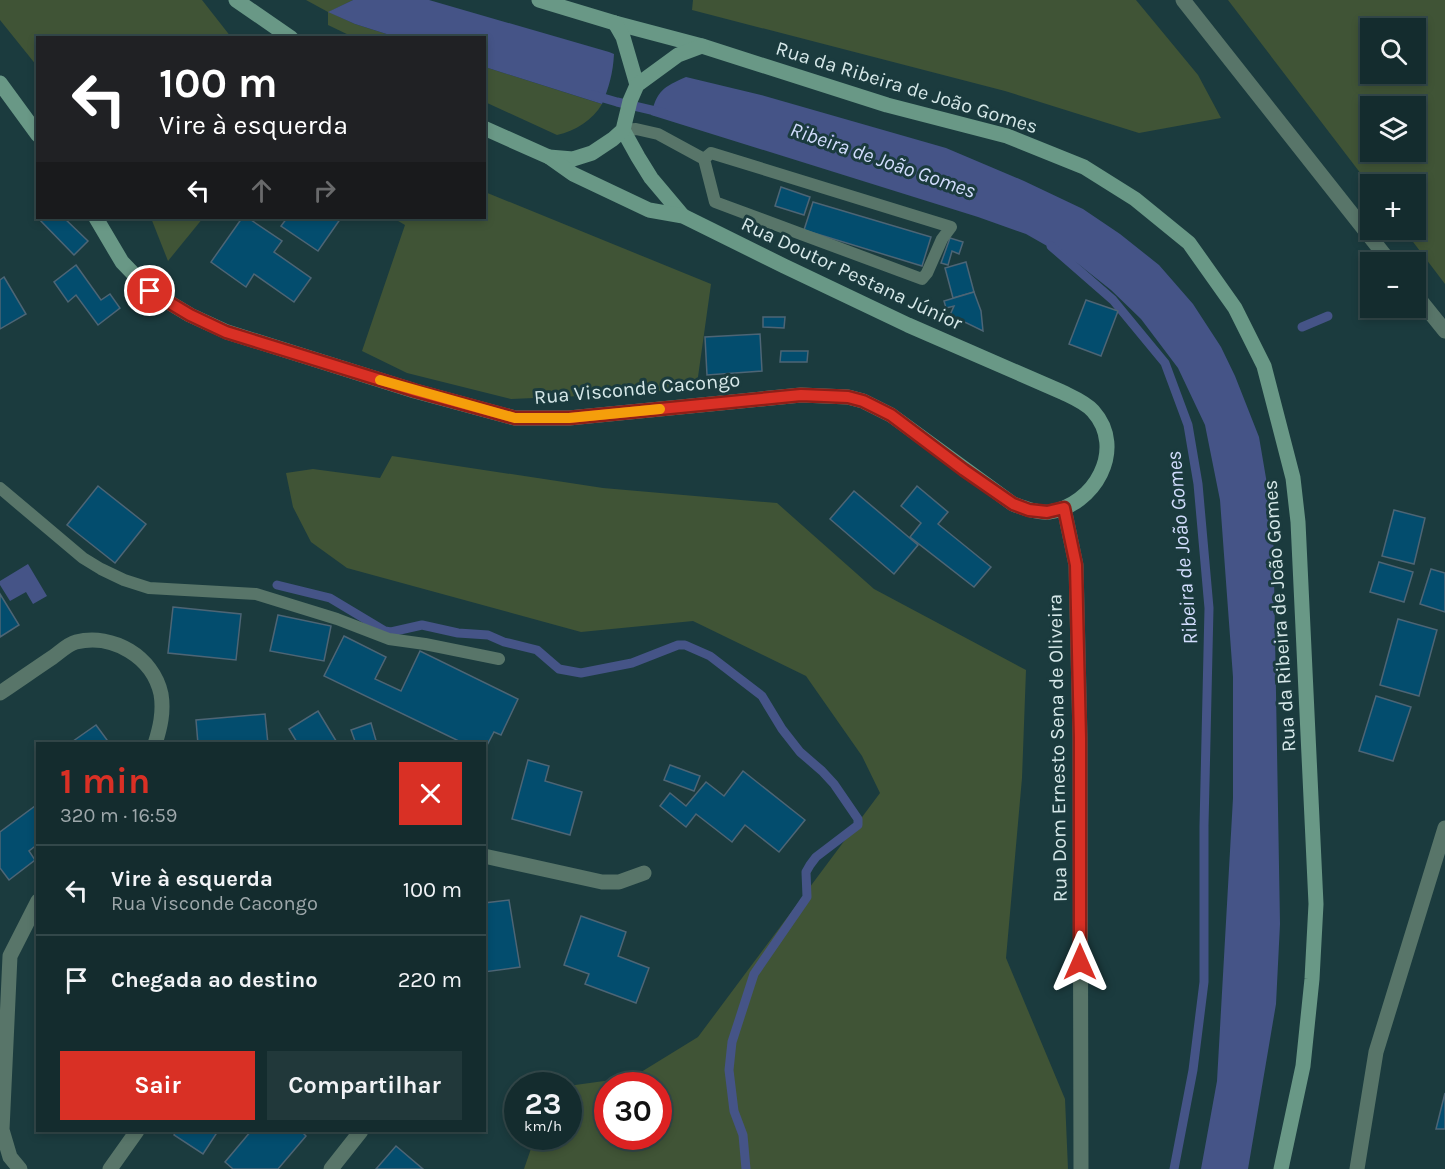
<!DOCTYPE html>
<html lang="pt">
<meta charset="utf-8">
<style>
:root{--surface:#142c2e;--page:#21383a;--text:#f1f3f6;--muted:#9da7aa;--line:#33484a;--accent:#d93025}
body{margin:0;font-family:Karla,sans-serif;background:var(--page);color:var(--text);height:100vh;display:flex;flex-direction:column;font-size:22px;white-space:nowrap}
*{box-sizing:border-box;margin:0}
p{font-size:20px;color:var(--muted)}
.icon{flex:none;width:33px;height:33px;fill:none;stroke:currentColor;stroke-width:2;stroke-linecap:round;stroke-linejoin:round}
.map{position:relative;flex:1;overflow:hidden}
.sheet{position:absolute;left:36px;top:742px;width:450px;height:390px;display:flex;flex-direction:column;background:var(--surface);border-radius:0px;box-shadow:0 3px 9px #0003,0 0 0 2px var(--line)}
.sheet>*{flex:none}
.hud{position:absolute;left:36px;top:36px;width:450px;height:183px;border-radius:0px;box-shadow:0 3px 9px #0003,0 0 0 2px var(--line);background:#202124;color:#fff;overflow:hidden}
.buttons{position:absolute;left:1360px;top:18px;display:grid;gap:12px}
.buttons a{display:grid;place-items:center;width:66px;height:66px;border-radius:0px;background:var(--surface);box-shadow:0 3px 9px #0003,0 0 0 2px var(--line);font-size:30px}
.speed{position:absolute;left:504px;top:1072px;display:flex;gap:12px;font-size:30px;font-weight:700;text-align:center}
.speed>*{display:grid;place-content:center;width:78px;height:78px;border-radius:50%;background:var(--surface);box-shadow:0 3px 9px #0003,0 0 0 2px var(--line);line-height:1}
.speed small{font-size:15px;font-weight:400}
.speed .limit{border:9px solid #d22;background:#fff;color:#111}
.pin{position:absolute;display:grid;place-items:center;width:51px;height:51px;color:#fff;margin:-26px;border:3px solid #fff;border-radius:50%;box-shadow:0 2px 6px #0007}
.me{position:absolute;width:66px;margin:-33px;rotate:0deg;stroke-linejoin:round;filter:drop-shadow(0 0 4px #0008)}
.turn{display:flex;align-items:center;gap:21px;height:126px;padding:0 24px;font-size:27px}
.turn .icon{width:78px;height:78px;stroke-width:2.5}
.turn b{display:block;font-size:42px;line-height:51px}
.lanes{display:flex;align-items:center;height:57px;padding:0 24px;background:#0003;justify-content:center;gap:30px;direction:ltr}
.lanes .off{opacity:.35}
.round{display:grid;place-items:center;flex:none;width:63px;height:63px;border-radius:0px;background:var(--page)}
.headline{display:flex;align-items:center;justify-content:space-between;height:102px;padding:0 24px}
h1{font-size:36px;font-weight:700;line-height:45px;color:var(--accent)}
.primary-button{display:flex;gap:12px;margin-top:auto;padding:12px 24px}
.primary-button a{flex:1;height:69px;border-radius:0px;background:var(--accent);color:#fff;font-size:24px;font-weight:700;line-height:69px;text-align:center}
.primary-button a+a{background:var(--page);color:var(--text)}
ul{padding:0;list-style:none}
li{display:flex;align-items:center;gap:18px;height:90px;padding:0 24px;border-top:2px solid var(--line)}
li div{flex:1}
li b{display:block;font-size:22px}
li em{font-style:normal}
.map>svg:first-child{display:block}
.green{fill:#405436;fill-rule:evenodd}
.water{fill:#455487}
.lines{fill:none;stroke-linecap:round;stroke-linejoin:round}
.stream{stroke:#455487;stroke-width:9}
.building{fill:#034d6e;stroke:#4d6575;stroke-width:1.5}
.lane{stroke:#587569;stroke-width:12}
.street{stroke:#587569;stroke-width:15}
.secondary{stroke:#699886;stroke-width:15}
.route-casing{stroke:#8d1f18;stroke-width:15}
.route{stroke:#d93025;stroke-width:10}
.slow{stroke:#f59e0b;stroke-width:10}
.labels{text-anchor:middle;stroke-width:6;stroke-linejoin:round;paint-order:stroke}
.street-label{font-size:20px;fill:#d6e8e9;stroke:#1b3b3e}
.water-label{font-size:21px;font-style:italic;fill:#d2ddfd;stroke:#1b3b3e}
</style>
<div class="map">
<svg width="1445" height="1169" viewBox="0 0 1445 1169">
<rect width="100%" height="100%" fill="#1b3b3e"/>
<!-- green -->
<g class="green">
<path d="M 0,0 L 202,0 L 231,37 L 38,38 L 37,66 L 0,20 Z"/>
<path d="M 306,0 L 353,0 L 329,12 L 355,24 L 396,37 L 353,37 L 328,25 L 328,12 Z"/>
<path d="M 693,0 L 1136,0 L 1198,75 L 1221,118 L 1139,133 L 1005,91 L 692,10 Z"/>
<path d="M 1228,0 L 1445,0 L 1445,284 L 1404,230 L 1416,230 L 1416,184 L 1371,184 L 1371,187 ZM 1416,28 L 1416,74 L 1371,74 L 1371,28 ZM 1416,106 L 1416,152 L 1371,152 L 1371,106 Z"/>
<path d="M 485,67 L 589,100 L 602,104 C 593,120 575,131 557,135 L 485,102 Z"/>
<path d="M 485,192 L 711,284 L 697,384 L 650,393 L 511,399 L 407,373 L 362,351 L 405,225 L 393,218 L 484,218 Z"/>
<path d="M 151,218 L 203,218 L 168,261 Z"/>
<path d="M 392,456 L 603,488 L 777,503 L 874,589 L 1026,670 L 1022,778 L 1006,958 L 1065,1099 L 1068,1169 L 524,1169 L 535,1137 L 568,1137 L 568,1086 L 633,1077 L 698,1037 L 880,793 L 862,756 L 806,676 L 693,621 L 581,632 L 347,568 L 311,542 L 293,507 L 286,473 L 313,469 L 380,478 ZM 608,1086 L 658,1086 L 658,1137 L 608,1137 Z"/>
</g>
<!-- water -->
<g class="water">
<path d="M 353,0 L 429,0 L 609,52 L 614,54 C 613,73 609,87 602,104 L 485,67 L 484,38 L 396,37 L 355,24 L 328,12 Z"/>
<path d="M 686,77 L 761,95 L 946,148 L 1024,181 L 1083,209 L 1120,234 L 1159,265 L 1193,304 L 1221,347 L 1235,376 L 1259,437 L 1273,519 L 1280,924 L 1276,1004 L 1248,1169 L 1201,1169 L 1217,1081 L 1233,798 L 1233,677 L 1220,500 L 1205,425 L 1178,368 L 1141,319 L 1111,290 L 1077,263 L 1026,234 L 978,217 L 651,115 C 657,91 663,87 686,77 Z"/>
<path d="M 28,564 L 47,596 L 33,604 L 26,592 L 10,601 L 0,585 L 0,581 Z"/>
</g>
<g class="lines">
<!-- stream -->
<g class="stream">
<path d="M 593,95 L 617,102 L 664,113"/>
<path d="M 1051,246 L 1113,300 L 1165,363 L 1188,425 L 1198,484 L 1209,608 L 1204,826 L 1204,982 L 1193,1070 L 1174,1169"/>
<path d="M 1302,327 L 1328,316"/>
<path d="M 277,585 L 330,598 L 385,631 L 391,632 L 422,625 L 458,633 L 488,635 L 504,642 L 537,650 L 559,669 L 581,673 L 632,663 L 678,645 L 685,645 L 710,656 L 762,696 L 782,729 L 800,752 L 822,771 L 834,784 L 858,819 L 858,825 L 816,857 L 810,865 L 806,872 L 807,897 L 754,974 L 732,1042 L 729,1070 L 734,1111 L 743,1135 L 746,1169"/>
</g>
</g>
<!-- building -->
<g class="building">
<path d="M 781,187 L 810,197 L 804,215 L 775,206 Z"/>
<path d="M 813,202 L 931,237 L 922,266 L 804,230 Z"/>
<path d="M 37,217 L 64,218 L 88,241 L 74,255 Z"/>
<path d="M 242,218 L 248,218 L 282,241 L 274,252 L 311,278 L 294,302 L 254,274 L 246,287 L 211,262 Z"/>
<path d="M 287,218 L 341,218 L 318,251 L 281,226 Z"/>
<path d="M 950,238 L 963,242 L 959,254 L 952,251 L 948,265 L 941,263 Z"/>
<path d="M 966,262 L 974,292 L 953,298 L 945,268 Z"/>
<path d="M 76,265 L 101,300 L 110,294 L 120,308 L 98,325 L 76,295 L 68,302 L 54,282 Z"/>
<path d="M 4,277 L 26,314 L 0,329 L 0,280 Z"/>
<path d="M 974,292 L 981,311 L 983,331 L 950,315 L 954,306 L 946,308 L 944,301 Z"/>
<path d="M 1086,300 L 1118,311 L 1101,356 L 1069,344 Z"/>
<path d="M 763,317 L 785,317 L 784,328 L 763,327 Z"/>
<path d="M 760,334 L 762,371 L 707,375 L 705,337 Z"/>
<path d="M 781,351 L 808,351 L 807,362 L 780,362 Z"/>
<path d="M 98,486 L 146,524 L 115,563 L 67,525 Z"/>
<path d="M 917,486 L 948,512 L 938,524 L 991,567 L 974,587 L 910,537 L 921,523 L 901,506 Z"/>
<path d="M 854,491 L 918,545 L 894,574 L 830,519 Z"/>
<path d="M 1394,510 L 1425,518 L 1414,564 L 1382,556 Z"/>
<path d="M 1379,562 L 1413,572 L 1404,602 L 1370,592 Z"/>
<path d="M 1431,569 L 1445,573 L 1445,612 L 1420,604 Z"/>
<path d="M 0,594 L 19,625 L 0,637 Z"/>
<path d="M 173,607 L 241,614 L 236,660 L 168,653 Z"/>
<path d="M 278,615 L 331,626 L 324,661 L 270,651 Z"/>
<path d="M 1398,619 L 1437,630 L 1419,696 L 1380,685 Z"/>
<path d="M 344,636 L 386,657 L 375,679 L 401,691 L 420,651 L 518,699 L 501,735 L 494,732 L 484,751 L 484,744 L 465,744 L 324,676 Z"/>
<path d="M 1376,696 L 1411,707 L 1393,761 L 1359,751 Z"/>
<path d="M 318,711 L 338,744 L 298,744 L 289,729 Z"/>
<path d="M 265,714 L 268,744 L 198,744 L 196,720 Z"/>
<path d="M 371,723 L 377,744 L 356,744 L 351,730 Z"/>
<path d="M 96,725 L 110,744 L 69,744 Z"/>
<path d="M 528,760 L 549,766 L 545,781 L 582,792 L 570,835 L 512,819 Z"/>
<path d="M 670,765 L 700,776 L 694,791 L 664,780 Z"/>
<path d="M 743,771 L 805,820 L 779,852 L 745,825 L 732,842 L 696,814 L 686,827 L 660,806 L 670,793 L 686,806 L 706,782 L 724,796 Z"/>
<path d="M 35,806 L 38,810 L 38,844 L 29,851 L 35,860 L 9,880 L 0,868 L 0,832 Z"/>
<path d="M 509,900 L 520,967 L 484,972 L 484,903 Z"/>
<path d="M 581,916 L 626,932 L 618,956 L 649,968 L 636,1003 L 585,984 L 589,974 L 564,965 Z"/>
<path d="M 1445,1093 L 1445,1129 L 1436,1129 Z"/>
<path d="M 176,1131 L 218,1131 L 203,1154 L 174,1135 Z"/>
<path d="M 251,1131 L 301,1131 L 306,1136 L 278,1169 L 233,1169 L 225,1162 Z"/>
<path d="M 396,1146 L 423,1169 L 376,1169 Z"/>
</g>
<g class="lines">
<!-- lane -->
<g class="lane">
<path d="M 623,130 L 636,129 L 658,134 L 704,159 L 715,202 L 922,279 L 927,273 L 942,239 L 951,227 L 711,153 L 704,159"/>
<path d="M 0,488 L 83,558 L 101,569 L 124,580 L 149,588 L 256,594 L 337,619 L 389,639 L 425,644 L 499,659"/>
</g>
<!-- street -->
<g class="street">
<path d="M 1183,0 L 1390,262"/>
<path d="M 1416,295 L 1445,331"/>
<path d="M 1064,508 L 1076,565 L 1080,738 L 1081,1169"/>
<path d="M 0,693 C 18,681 35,669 53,657 C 60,652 68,644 76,642 C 113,633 153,657 161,694 C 164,712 160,728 155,744"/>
<path d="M 484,856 L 602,882 L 619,882 L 644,873"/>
<path d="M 20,1169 L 10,1157 L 2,1130 L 10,956 L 38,901"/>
<path d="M 110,1169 L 137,1131"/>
<path d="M 331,1169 L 361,1131"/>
<path d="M 1357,1169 L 1376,1052 L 1445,828"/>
</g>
<!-- secondary -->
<g class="secondary">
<path d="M 236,0 L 291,38"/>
<path d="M 539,0 L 615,23 L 702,46 L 887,105 L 1007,136 L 1084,167 L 1135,199 L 1189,243 L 1235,308 L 1264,366 L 1293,478 L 1298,522 L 1316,904 L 1312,979 L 1303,1066 L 1281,1169"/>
<path d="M 615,23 L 623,37 L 637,85"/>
<path d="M 0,83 L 38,135"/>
<path d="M 623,130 L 638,157 L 651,178 L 683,216"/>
<path d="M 549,157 L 573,159 L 592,153 L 613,139 L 623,130 L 630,101 L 637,85 L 678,55 L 702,46"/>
<path d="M 96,218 L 122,262 L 150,291 L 190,315 L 227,332 L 415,391 L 515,418 L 569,418 L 801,395 L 848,397 L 863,401 L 891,415 L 1013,504 C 1024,508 1036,513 1049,512 C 1094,506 1127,449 1093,411 C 1085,402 1072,397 1062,392 L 908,325 L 784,266 L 683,216 L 649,210 L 573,174 L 549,157 L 484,128"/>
</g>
</g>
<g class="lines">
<!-- route casing -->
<g class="route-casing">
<path id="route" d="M 150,291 L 190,315 L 226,332 L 416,391 L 515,418 L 569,418 L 801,395 L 848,397 L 863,401 L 891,415 L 964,470 L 1013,504 L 1029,510 L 1047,512 L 1064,508 L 1076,565 L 1080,738 L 1080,962"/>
</g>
<!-- route -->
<use href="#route" class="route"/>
<!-- slow -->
<path class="slow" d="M 380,380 L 515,418 L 569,418 L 660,409"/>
</g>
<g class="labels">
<!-- street labels -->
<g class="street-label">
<text transform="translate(907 87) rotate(17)" y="7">Rua da Ribeira de João Gomes</text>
<text transform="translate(852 273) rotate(25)" y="7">Rua Doutor Pestana Júnior</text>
<text transform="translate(637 388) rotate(-5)" y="7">Rua Visconde Cacongo</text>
<text transform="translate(1279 616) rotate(-94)" y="7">Rua da Ribeira de João Gomes</text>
<text transform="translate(1057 748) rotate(-91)" y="7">Rua Dom Ernesto Sena de Oliveira</text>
</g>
<!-- water labels -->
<g class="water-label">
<text transform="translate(883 160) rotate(19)" y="7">Ribeira de João Gomes</text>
<text transform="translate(1182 548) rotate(-95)" y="7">Ribeira de João Gomes</text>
</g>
</g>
</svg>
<div class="buttons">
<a><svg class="icon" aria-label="search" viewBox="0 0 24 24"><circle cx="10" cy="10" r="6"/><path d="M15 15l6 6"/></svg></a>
<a><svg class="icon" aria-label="layers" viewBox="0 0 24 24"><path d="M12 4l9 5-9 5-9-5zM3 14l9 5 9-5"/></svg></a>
<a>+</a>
<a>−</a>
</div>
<div class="speed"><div>23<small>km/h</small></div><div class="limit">30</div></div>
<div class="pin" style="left:150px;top:291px;background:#d93025"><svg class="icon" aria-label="arrive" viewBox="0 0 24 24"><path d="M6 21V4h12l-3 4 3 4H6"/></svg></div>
<svg class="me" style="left:1080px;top:962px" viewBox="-20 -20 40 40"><path d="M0-17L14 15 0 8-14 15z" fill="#d93025" stroke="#fff" stroke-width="4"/></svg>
<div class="hud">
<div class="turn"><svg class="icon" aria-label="left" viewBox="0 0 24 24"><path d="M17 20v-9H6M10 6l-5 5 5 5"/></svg><div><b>100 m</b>Vire à esquerda</div></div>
<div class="lanes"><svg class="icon" aria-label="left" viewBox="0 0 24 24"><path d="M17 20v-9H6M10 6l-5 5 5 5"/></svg><svg class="icon off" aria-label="ahead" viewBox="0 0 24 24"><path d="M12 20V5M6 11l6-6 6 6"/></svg><svg class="icon off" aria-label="right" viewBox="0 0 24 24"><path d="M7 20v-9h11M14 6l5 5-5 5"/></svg></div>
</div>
<section class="sheet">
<div class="headline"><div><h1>1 min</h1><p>320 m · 16:59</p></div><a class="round" style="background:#d93025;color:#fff"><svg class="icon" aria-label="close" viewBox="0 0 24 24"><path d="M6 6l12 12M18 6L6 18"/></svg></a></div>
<ul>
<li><svg class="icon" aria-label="left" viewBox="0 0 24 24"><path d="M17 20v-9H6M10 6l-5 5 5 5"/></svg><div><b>Vire à esquerda</b><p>Rua Visconde Cacongo</p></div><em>100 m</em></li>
<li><svg class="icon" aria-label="arrive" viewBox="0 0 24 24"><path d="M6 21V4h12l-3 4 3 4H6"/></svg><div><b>Chegada ao destino</b></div><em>220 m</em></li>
</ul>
<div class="primary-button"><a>Sair</a><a>Compartilhar</a></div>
</section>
</div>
